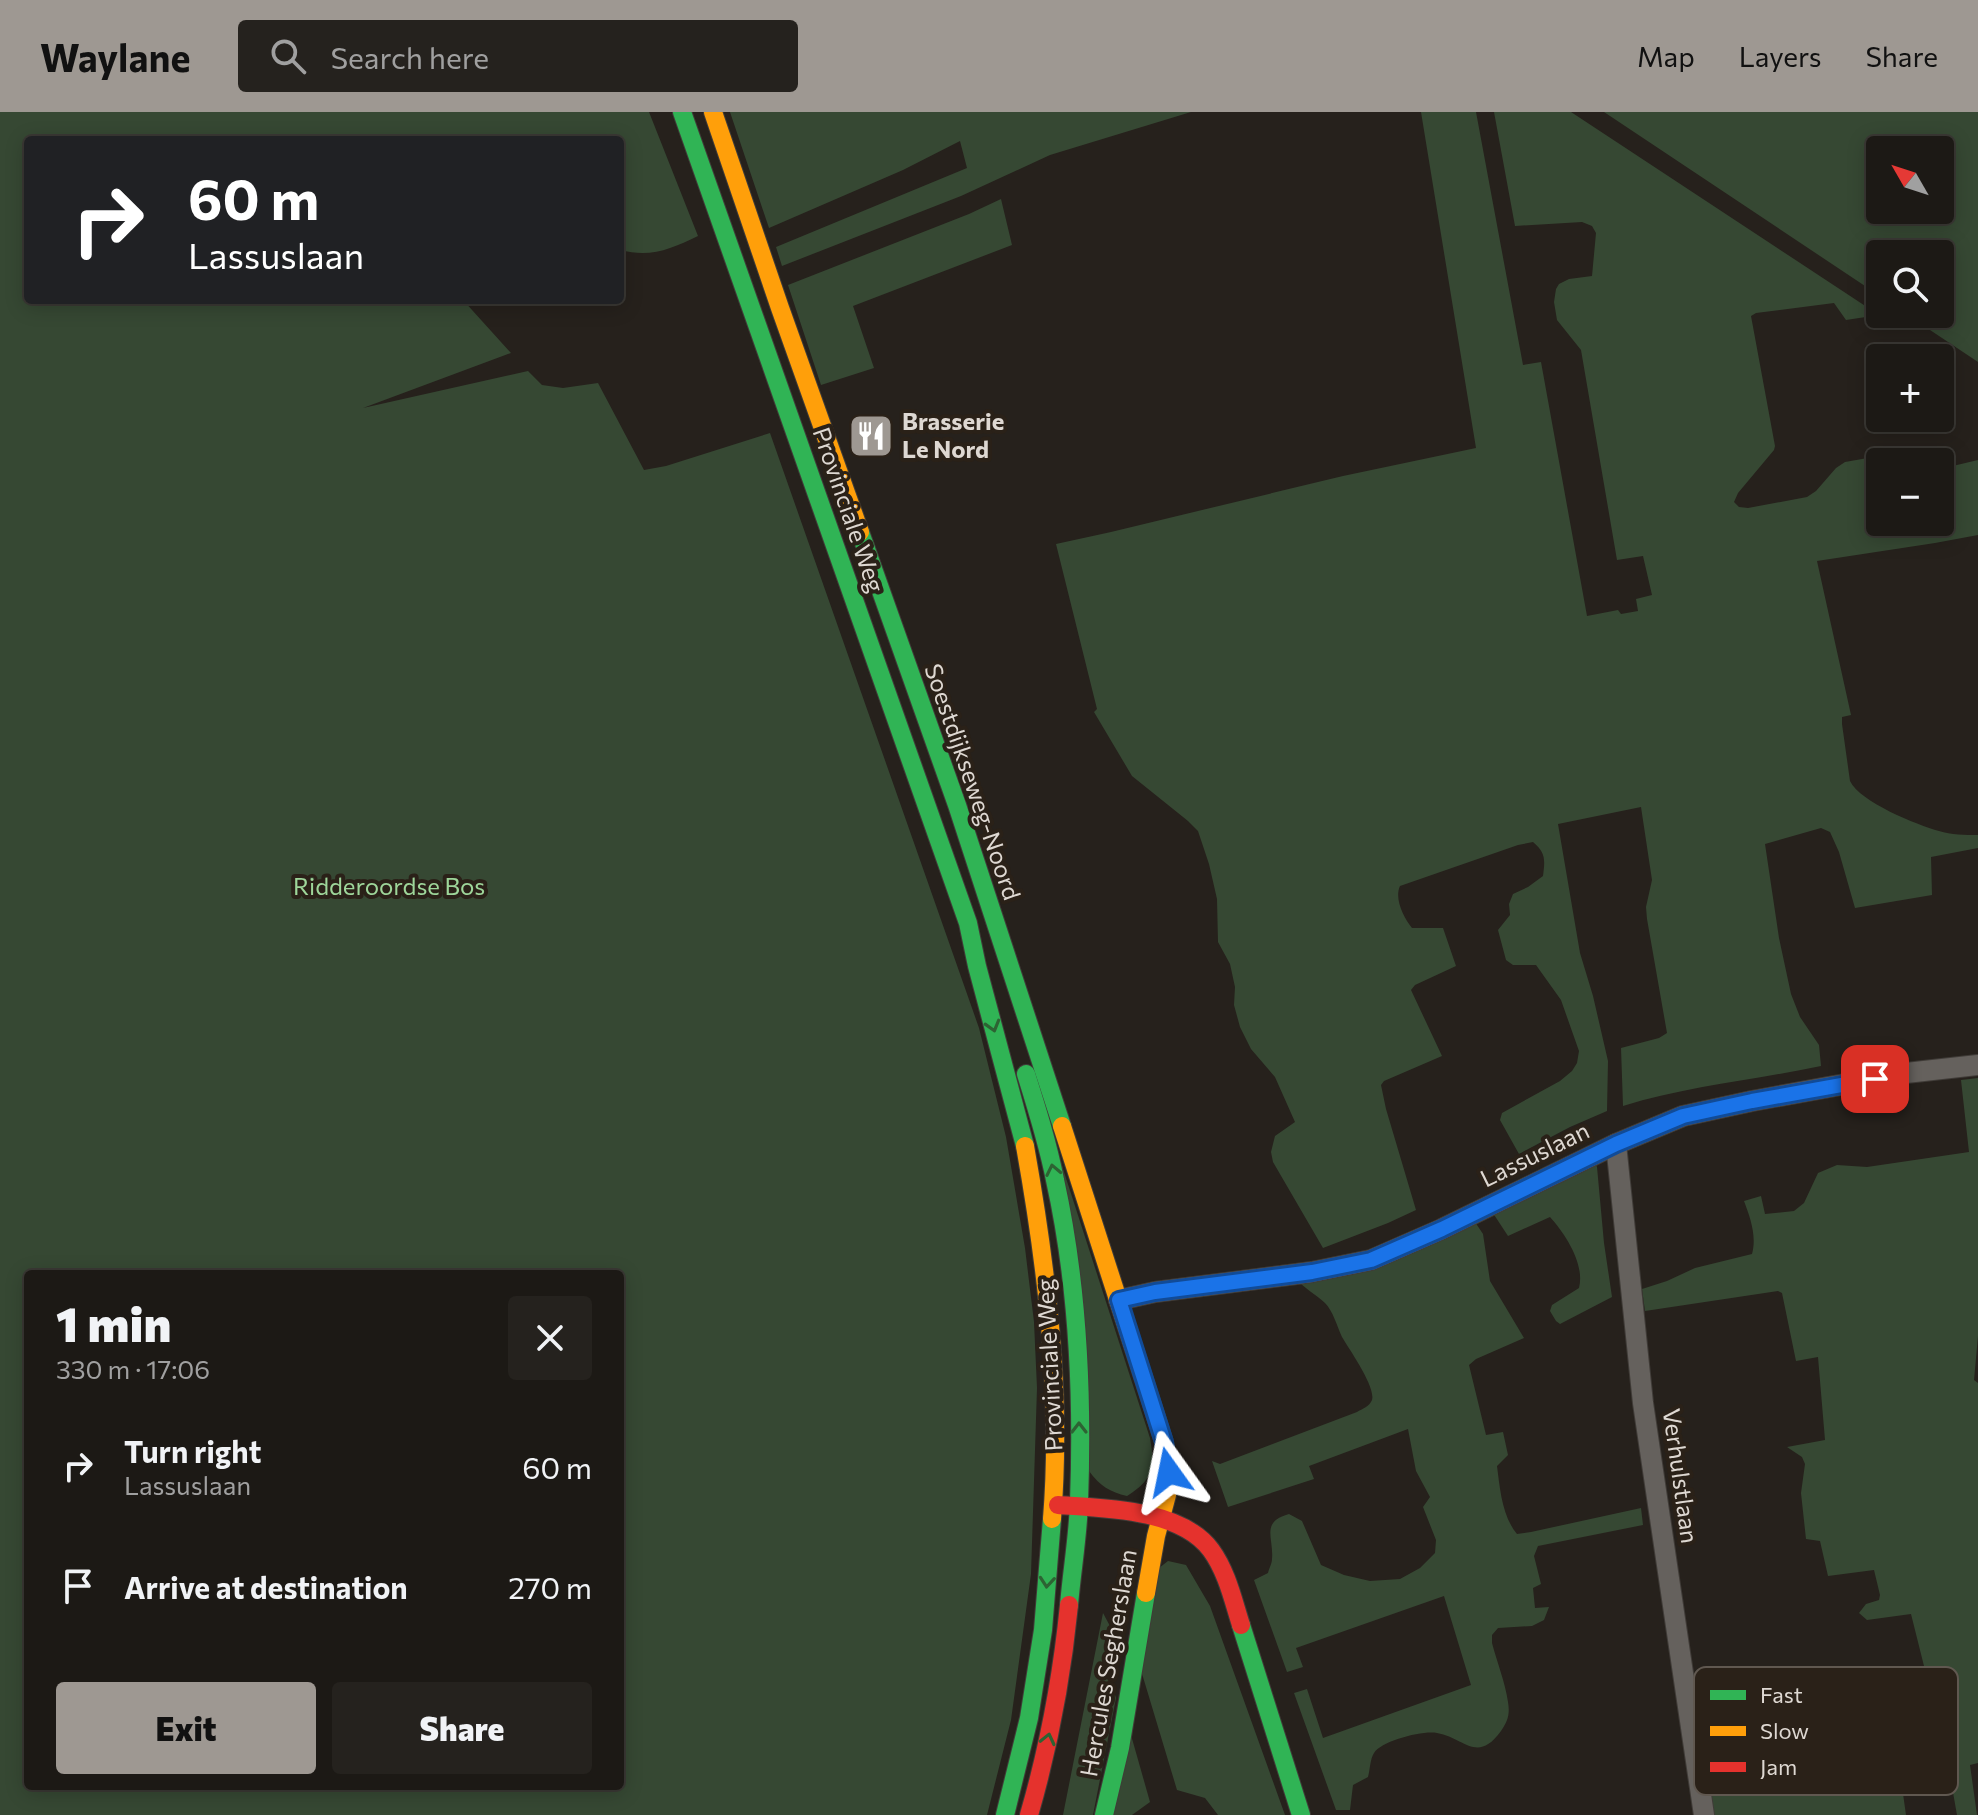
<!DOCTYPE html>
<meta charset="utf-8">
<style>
:root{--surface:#1c1915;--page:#25221e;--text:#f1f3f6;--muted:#a0a0a0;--line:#3a3834;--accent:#9e9892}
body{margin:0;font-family:Commissioner,sans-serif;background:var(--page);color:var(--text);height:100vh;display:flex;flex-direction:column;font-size:30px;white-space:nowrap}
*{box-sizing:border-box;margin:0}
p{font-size:26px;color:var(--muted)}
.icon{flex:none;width:44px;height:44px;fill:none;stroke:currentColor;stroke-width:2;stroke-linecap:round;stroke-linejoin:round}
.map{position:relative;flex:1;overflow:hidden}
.drawer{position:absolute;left:24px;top:1158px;width:600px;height:520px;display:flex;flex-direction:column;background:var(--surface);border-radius:8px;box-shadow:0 4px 20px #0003,0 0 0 2px var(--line)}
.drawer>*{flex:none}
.top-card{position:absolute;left:24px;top:24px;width:600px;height:168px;border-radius:8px;box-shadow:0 4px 20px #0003,0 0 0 2px var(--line);background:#202124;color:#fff;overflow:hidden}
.needle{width:52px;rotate:309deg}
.buttons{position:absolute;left:1866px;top:24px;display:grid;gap:16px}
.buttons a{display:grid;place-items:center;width:88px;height:88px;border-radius:8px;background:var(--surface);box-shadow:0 4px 20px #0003,0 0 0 2px var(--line);font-size:40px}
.pin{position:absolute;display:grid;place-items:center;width:68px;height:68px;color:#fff;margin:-34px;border-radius:16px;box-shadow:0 4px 12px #0006}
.me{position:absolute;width:88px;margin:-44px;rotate:348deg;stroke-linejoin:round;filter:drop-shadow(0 0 6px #0008)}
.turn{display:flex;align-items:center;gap:28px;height:168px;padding:0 32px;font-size:36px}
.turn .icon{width:104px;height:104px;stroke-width:2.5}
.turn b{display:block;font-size:56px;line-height:68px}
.round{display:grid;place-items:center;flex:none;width:84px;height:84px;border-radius:8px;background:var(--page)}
.overview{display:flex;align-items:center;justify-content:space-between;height:136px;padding:0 32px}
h1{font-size:48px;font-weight:800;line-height:60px}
.action{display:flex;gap:16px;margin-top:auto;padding:16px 32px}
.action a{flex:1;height:92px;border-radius:8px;background:var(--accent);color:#111;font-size:32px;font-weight:800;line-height:92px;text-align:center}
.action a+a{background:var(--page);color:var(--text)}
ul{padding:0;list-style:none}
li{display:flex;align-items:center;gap:24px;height:120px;padding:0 32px}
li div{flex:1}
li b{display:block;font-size:30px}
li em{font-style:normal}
header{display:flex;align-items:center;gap:48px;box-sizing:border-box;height:112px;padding:0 40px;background:var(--accent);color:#111}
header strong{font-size:38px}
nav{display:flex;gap:44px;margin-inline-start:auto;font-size:28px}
.search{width:560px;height:72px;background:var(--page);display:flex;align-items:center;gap:20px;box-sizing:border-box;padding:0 28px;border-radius:8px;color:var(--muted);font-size:30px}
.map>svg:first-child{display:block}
.green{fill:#364833;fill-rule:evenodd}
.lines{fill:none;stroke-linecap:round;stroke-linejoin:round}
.street-casing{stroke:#403c38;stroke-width:22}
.fast-casing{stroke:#403c38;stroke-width:20}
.slow-casing{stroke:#403c38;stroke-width:20}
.jam-casing{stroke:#403c38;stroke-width:20}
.street{stroke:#65615d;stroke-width:20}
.fast{stroke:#30b455;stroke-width:18}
.slow{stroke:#ff9f0a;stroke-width:18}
.jam{stroke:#e5322d;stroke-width:18}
.oneway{stroke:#2d6333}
.route-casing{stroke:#114b97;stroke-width:20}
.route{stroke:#1a73e8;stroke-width:14}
.labels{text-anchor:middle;stroke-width:8;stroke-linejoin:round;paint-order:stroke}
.poi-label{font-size:24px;font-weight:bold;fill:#ded8d2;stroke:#2a2118;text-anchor:start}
.street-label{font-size:24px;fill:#ded8d2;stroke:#2a2118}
.park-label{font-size:24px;fill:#9ed69a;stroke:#2a2118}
.key{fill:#2a2118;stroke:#605850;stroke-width:2}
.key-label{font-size:22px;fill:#ded8d2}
</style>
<header>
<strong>Waylane</strong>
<div class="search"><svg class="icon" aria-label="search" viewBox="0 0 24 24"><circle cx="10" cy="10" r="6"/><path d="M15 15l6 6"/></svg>Search here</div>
<nav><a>Map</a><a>Layers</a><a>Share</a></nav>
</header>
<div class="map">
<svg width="1978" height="1703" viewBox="0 0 1978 1703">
<rect width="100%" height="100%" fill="#26211c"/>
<!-- green -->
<g class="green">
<path d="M 0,0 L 649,0 L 698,124 C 671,137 651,146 620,138 L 620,28 L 28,28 L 28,188 L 463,188 L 511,241 L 363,296 L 528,259 L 542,273 L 563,276 L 598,271 L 644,358 L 666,354 L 770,321 L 979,916 L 1006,1025 L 1025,1136 L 1034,1210 L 1037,1276 L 1031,1462 L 1011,1608 L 987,1703 L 0,1703 ZM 28,1162 L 620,1162 L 620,1674 L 28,1674 Z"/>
<path d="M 730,0 L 1191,0 L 1050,43 L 961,84 L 782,154 L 776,135 L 967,56 L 960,29 L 903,58 L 769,116 Z"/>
<path d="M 1421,0 L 1476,0 L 1523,253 L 1541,250 L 1587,504 L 1618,498 L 1621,502 L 1638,499 L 1636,487 L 1652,483 L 1643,444 L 1617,448 L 1581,238 L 1557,208 L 1554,190 L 1556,177 L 1559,172 L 1569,167 L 1592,164 L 1596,121 L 1592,114 L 1582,110 L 1515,114 L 1494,0 L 1571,0 L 1879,203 L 1846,208 L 1834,191 L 1756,201 L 1751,204 L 1775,334 L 1774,338 L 1738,381 L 1734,390 L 1739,395 L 1748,396 L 1807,385 L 1816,379 L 1836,356 L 1845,350 L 1879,344 L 1880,410 L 1940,410 L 1940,357 L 1978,348 L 1978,423 L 1935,431 L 1817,449 L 1851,603 L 1842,605 L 1842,612 L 1850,669 C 1860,690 1917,713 1939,719 C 1951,723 1965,723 1978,723 L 1978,736 L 1931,745 L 1932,783 L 1855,796 L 1839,740 L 1830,720 L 1821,716 L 1765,732 L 1779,826 L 1791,882 L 1800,905 L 1819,933 L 1821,954 C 1755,968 1688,974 1623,994 L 1621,936 L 1659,926 L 1667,921 L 1647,807 L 1646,795 L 1652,768 L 1641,695 L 1558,712 L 1580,841 L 1593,884 L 1608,949 L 1607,999 L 1570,1015 L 1519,1042 L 1500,1008 L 1502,1001 L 1560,969 L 1572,959 L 1577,951 L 1579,939 L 1561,888 L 1536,853 L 1513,853 L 1506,848 L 1498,818 L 1510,803 L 1509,792 L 1513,782 L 1528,775 L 1543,764 C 1545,748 1546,741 1533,730 L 1518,733 L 1400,774 C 1394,787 1404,806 1412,816 L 1443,816 L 1456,854 L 1415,873 L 1411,878 L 1442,944 L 1384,969 L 1381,973 L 1386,997 L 1416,1098 L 1388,1111 L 1323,1136 L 1273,1050 L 1271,1040 L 1275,1024 L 1295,1010 L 1275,965 L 1251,937 L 1240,915 L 1234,893 L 1235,875 L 1230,852 L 1218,830 L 1217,787 L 1209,752 L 1198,719 L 1188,709 L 1132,664 L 1094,600 L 1097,597 L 1056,432 L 1111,420 L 1343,364 L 1476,336 Z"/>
<path d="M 1604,0 L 1978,0 L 1978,250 L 1906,202 L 1940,202 L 1940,142 L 1880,142 L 1880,184 ZM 1880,38 L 1940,38 L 1940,98 L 1880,98 Z"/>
<path d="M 1001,87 L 1012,133 L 853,194 L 874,256 L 821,273 L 788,173 L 969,102 Z"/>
<path d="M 1978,966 L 1978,1224 L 1974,1268 L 1978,1271 L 1978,1651 L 1970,1653 L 1977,1703 L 1957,1703 L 1946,1641 L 1940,1618 L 1895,1625 L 1906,1703 L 1714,1703 L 1711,1682 L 1830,1662 L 1847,1653 L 1837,1584 L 1879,1578 L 1927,1566 L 1911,1502 L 1867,1508 L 1859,1501 L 1866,1492 L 1879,1488 L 1880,1483 L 1874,1458 L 1828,1464 L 1820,1429 L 1806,1427 L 1801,1381 L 1805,1352 L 1802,1345 L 1787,1335 L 1825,1328 L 1818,1245 L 1796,1249 L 1782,1181 L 1778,1179 L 1645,1199 L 1642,1177 L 1667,1169 L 1695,1156 L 1752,1142 C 1757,1124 1750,1105 1744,1089 L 1761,1084 L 1765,1102 L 1794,1099 L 1804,1091 L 1818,1061 L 1837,1053 L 1867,1055 L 1969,1040 L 1961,968 Z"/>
<path d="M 1043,995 L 1150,1326 C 1155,1355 1154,1367 1127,1384 C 1110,1380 1100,1374 1089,1359 Z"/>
<path d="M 1593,1046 L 1597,1055 L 1604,1131 L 1612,1185 L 1560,1212 L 1556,1209 L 1550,1199 L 1552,1193 L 1579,1176 C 1585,1152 1566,1123 1550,1105 L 1508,1124 L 1487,1092 Z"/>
<path d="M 1469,1101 L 1483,1122 L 1490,1169 L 1524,1226 L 1476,1247 L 1469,1253 L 1486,1323 L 1503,1320 L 1508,1343 L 1497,1354 C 1500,1377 1502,1404 1517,1422 L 1531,1420 L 1641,1396 L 1643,1413 L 1538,1434 L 1534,1444 L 1541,1472 L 1533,1476 L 1535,1496 L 1549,1495 L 1544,1508 L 1532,1514 L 1498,1516 L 1492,1523 L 1492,1531 C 1497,1550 1505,1570 1508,1590 C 1510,1602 1508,1609 1501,1619 C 1477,1652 1465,1626 1437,1621 C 1423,1618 1381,1629 1374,1641 C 1370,1647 1370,1658 1368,1665 L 1353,1673 L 1350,1698 L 1336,1698 L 1294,1581 L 1307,1577 L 1323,1626 L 1471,1573 L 1444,1484 L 1296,1536 L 1303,1555 L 1287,1560 L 1254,1468 L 1268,1461 C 1269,1456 1272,1452 1272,1447 C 1274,1426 1260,1410 1289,1402 L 1302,1409 L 1321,1453 L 1344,1463 L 1370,1469 L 1400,1467 L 1420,1456 L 1435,1441 L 1436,1428 L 1423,1395 L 1430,1385 L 1416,1359 L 1408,1317 L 1309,1354 L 1314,1367 L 1228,1395 L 1212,1349 L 1220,1352 L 1357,1300 C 1362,1297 1370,1294 1372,1288 C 1376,1275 1349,1237 1342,1225 C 1337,1214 1333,1199 1325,1191 C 1315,1182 1305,1177 1295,1166 Z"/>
<path d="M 1168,1449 L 1186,1453 L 1210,1494 L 1285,1703 L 1218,1703 L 1205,1686 L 1177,1678 L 1140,1555 L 1159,1456 Z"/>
<path d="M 1103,1501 L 1111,1516 L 1107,1559 L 1116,1586 L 1093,1703 L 1063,1703 Z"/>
<path d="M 1129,1616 L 1150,1690 L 1132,1703 L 1111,1703 Z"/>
</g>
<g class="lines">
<!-- street casing -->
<g class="street-casing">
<g id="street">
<path d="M 1616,1032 L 1643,1291 L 1704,1703"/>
<path d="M 1119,1188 L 1155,1180 L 1312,1160 L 1371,1148 L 1442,1117 L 1616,1032 L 1683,1004 L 1752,989 L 1906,961 L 1978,953"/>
</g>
</g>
<!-- fast casing -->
<g class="fast-casing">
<g id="fast">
<path d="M 682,0 L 968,811 L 977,854 L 1025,1034"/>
<path d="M 860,420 L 957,693 L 1062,1014"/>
<path d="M 1026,962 C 1037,997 1048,1032 1055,1068 C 1078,1172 1083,1283 1079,1390 C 1078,1424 1072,1458 1069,1493"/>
<path d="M 1241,1513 L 1301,1703"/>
<path d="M 1005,1703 L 1029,1606 L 1043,1518 L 1052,1407"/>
<path d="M 1104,1703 L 1120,1636 L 1146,1481"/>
</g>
</g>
<!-- slow casing -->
<g class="slow-casing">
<g id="slow">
<path d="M 713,0 L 780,196 L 860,420"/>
<path d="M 1062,1014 L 1164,1330 L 1169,1360 L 1167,1383 L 1156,1424 L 1146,1481"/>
<path d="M 1025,1034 C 1047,1157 1062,1282 1052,1407"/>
</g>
</g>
<!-- jam casing -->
<g class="jam-casing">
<g id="jam">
<path d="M 1058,1393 C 1104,1396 1181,1397 1211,1438 C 1227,1460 1233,1488 1241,1513"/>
<path d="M 1029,1703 C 1049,1634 1062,1564 1069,1493"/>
</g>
</g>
<!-- street -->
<use href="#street" class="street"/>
<!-- fast -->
<use href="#fast" class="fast"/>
<!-- slow -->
<use href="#slow" class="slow"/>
<!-- jam -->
<use href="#jam" class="jam"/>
</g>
<!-- one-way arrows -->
<defs><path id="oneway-chevron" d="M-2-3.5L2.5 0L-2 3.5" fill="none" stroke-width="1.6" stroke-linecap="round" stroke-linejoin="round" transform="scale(2)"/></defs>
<g class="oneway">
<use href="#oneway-chevron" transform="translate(993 914) rotate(74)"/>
<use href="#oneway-chevron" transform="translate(1053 1058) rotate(-102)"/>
<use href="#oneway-chevron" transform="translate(1079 1316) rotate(-90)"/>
<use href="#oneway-chevron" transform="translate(1047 1470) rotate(95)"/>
<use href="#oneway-chevron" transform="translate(1048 1627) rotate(-77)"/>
</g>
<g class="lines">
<!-- route casing -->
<g class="route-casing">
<path id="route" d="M 1169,1360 L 1164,1330 L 1119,1188 L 1155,1180 L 1312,1160 L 1371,1148 L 1442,1117 L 1616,1032 L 1683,1004 L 1752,989 L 1875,967"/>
</g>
<!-- route -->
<use href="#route" class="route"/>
</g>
<!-- icons -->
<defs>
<g id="restaurant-square" transform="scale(2.3)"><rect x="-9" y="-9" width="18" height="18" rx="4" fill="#9e9892" stroke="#2a2118"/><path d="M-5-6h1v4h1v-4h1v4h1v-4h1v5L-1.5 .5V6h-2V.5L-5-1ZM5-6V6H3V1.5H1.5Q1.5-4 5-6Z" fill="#fff"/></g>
</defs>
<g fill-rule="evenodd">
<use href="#restaurant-square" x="871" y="324"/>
</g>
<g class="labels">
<!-- poi labels -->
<g class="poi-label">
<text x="902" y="318">Brasserie<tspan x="902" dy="28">Le Nord</tspan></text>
</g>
<!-- street labels -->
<g class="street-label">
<text transform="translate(848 398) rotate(71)" y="8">Provinciale Weg</text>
<text transform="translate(972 670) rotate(71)" y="8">Soestdijkseweg-Noord</text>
<text transform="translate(1535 1043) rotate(-26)" y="8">Lassuslaan</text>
<text transform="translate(1050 1253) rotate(-93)" y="8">Provinciale Weg</text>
<text transform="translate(1680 1364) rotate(82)" y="8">Verhulstlaan</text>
<text transform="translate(1109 1551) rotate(-80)" y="8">Hercules Segherslaan</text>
</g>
<!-- park labels -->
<g class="park-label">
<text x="389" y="783">Ridderoordse Bos</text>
</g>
</g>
<!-- legend -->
<rect x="1694" y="1555" width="264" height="128" rx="12" class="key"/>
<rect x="1710" y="1578" width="36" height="10" fill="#30b455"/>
<rect x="1710" y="1614" width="36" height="10" fill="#ff9f0a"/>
<rect x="1710" y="1650" width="36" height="10" fill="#e5322d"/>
<g class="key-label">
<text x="1760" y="1591">Fast</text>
<text x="1760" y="1627">Slow</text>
<text x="1760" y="1663">Jam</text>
</g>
</svg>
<div class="buttons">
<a><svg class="needle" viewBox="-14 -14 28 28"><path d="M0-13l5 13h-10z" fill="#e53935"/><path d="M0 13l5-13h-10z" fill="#a0a0a0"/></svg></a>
<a><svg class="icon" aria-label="search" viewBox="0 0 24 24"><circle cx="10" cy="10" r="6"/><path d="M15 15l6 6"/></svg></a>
<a>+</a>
<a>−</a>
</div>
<div class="pin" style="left:1875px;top:967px;background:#d93025"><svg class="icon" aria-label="arrive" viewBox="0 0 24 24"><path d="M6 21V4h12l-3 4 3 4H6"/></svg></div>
<svg class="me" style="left:1169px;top:1360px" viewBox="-20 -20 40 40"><path d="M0-17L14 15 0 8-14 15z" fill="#1a73e8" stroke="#fff" stroke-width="4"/></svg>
<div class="top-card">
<div class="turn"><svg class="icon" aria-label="right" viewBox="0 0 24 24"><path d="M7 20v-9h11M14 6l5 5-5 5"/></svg><div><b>60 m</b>Lassuslaan</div></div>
</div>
<section class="drawer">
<div class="overview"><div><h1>1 min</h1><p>330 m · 17:06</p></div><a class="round"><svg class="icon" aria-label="close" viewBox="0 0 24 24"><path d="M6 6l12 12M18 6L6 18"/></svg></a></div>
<ul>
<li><svg class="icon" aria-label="right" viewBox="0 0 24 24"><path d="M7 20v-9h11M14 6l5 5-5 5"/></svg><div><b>Turn right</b><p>Lassuslaan</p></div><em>60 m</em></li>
<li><svg class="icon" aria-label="arrive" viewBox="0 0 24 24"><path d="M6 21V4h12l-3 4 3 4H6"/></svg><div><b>Arrive at destination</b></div><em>270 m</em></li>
</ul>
<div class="action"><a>Exit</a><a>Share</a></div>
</section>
</div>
